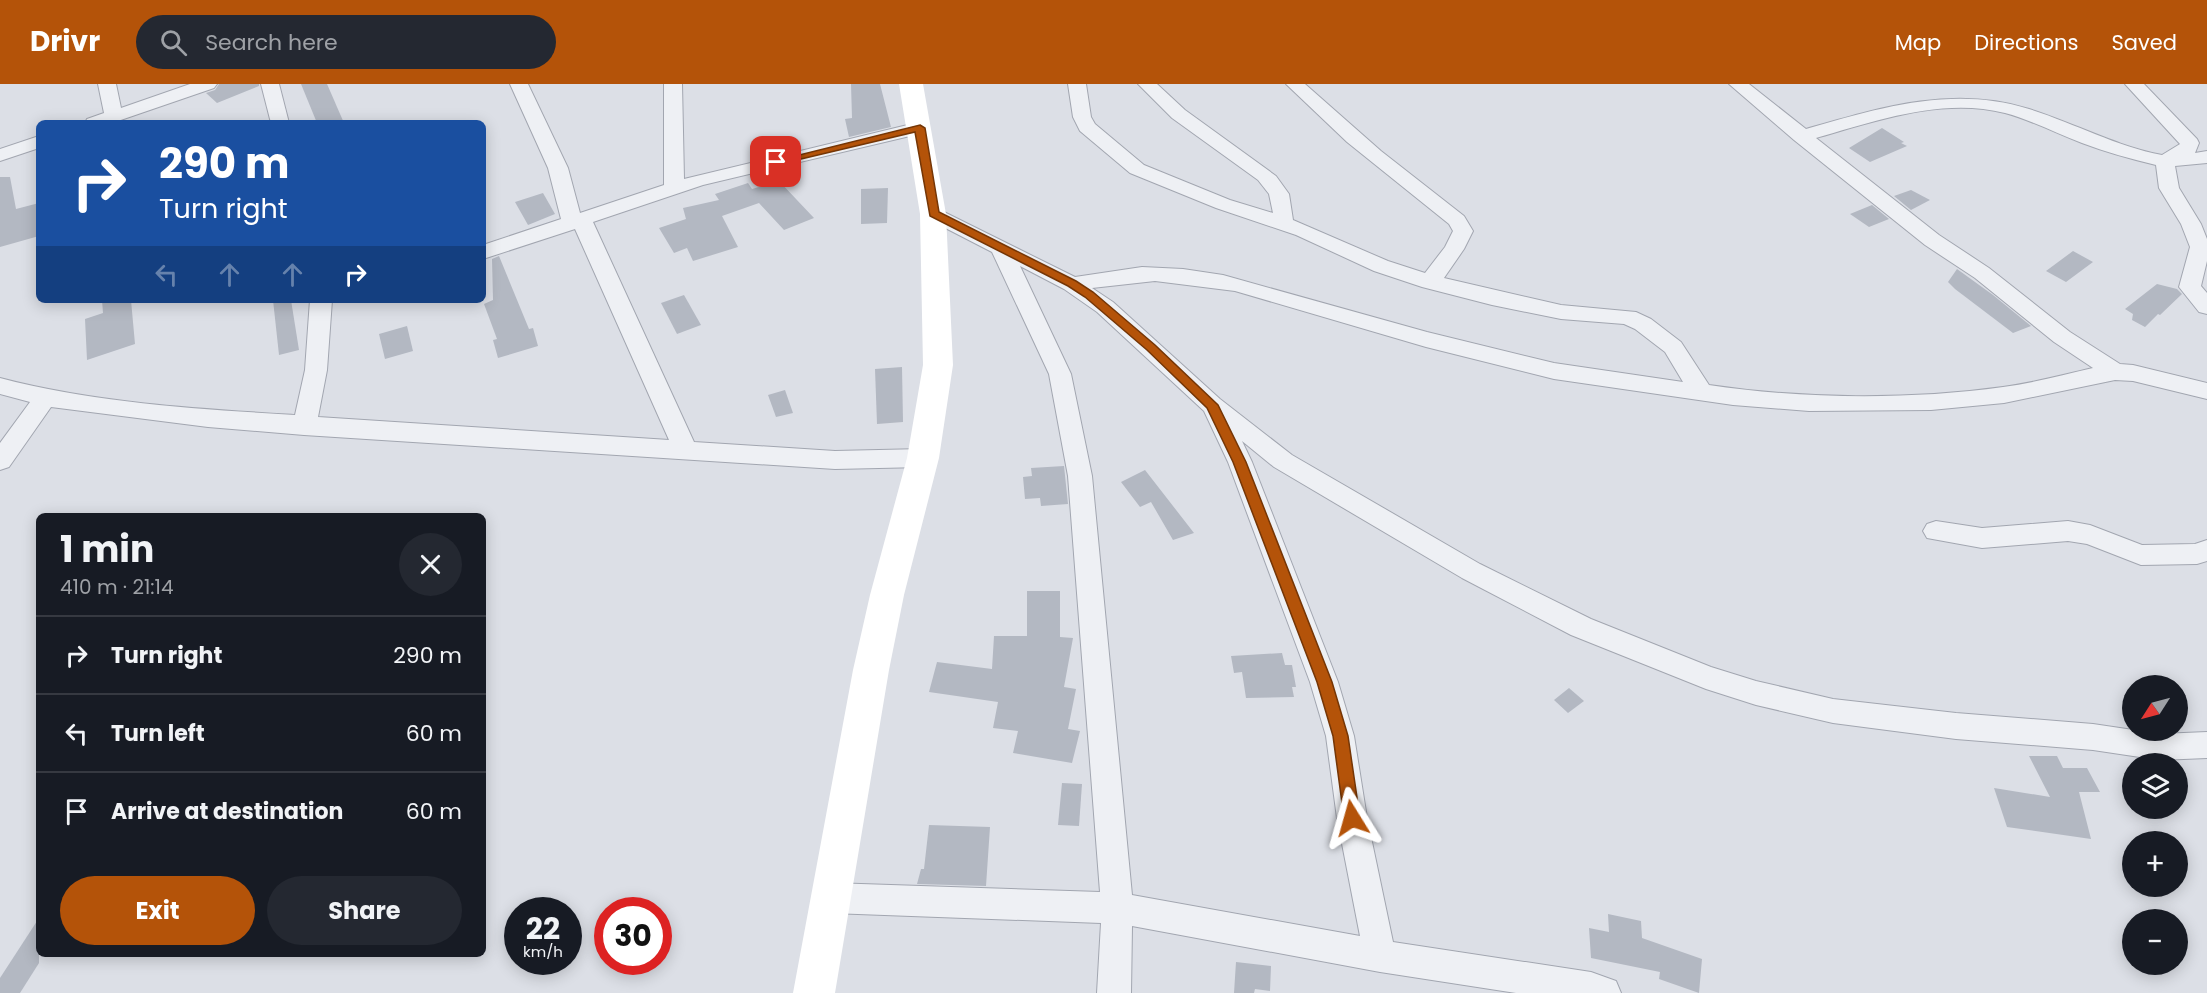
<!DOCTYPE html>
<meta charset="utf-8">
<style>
:root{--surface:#171b24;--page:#242831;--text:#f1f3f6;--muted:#9ea1a6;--line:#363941;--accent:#b45309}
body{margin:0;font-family:Poppins,sans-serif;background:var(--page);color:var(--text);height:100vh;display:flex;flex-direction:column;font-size:22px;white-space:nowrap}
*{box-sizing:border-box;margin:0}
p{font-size:20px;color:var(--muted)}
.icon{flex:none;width:33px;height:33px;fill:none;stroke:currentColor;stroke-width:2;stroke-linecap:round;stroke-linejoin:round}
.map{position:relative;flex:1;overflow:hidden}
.drawer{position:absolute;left:36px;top:429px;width:450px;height:444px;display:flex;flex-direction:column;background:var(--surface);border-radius:9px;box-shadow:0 3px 15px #0003}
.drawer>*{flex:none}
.hud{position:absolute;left:36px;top:36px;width:450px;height:183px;border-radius:9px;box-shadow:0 3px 15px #0003;background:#1a4fa0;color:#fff;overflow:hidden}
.needle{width:39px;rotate:234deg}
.controls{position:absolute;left:2122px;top:591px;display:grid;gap:12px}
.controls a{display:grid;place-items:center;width:66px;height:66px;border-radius:50%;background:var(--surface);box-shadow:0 3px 15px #0003;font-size:30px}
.speed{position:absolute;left:504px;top:813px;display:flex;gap:12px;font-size:30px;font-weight:700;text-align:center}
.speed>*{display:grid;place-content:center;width:78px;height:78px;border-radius:50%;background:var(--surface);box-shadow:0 3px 15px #0003;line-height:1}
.speed small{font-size:15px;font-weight:400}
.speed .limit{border:9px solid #d22;background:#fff;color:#111}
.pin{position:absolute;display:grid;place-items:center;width:51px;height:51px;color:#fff;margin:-26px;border-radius:12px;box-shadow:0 3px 9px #0006}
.me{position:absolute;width:66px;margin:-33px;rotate:352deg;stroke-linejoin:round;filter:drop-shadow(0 0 4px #0008)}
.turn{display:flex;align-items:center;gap:21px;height:126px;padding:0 24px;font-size:27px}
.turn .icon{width:78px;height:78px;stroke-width:2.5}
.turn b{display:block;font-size:42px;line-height:51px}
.lanes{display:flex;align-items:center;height:57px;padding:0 24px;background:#0003;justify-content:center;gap:30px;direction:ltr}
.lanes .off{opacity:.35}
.round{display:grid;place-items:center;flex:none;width:63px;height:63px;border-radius:32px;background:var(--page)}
.overview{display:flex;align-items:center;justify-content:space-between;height:102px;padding:0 24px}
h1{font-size:36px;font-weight:700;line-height:45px}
.action{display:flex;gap:12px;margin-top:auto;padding:12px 24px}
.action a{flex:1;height:69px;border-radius:36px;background:var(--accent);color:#fff;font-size:24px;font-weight:700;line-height:69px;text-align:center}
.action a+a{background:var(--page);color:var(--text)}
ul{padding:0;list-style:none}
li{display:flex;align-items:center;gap:18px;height:78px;padding:0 24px;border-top:2px solid var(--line)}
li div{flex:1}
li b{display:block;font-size:22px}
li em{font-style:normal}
header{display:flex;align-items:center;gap:36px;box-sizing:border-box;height:84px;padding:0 30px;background:var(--accent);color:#fff}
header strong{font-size:28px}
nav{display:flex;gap:33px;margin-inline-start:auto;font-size:21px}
.search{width:420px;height:54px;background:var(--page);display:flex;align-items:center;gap:15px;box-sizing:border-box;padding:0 21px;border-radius:33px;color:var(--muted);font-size:22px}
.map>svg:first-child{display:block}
.building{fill:#b3b8c2}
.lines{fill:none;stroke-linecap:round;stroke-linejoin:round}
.street-casing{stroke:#a2a6b0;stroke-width:2}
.street{fill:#eef0f4;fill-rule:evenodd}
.secondary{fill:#fff;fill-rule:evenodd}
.route{fill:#b45309;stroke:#753606;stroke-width:1.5}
</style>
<header>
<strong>Drivr</strong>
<div class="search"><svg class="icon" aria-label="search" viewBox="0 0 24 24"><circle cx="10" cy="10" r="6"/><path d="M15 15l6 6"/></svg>Search here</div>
<nav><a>Map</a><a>Directions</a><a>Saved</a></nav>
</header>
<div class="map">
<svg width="2207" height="909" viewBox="0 0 2207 909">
<rect width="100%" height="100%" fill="#dcdfe6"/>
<!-- building -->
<g class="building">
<path d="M 219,0 L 259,0 L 259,2 L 217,19 L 206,9 L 215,6 Z"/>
<path d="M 301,0 L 327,0 L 344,39 L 317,39 Z"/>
<path d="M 851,0 L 880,0 L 891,43 L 849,53 L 845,35 L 852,34 Z"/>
<path d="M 1882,44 L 1904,58 L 1901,59 L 1907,62 L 1870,78 L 1849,64 Z"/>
<path d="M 0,93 L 10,93 L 16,125 L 39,119 L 39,152 L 0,163 Z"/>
<path d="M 779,97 L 814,134 L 784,146 L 759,119 L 722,132 L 738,163 L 693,177 L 687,164 L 674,169 L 659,144 L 686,135 L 683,124 L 719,116 L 715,110 L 748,99 L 752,105 Z"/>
<path d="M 888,104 L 887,139 L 861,140 L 861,105 Z"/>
<path d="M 1911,106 L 1930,116 L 1911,126 L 1894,112 Z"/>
<path d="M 543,109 L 555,130 L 528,141 L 515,118 Z"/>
<path d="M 1872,121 L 1889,135 L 1869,143 L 1850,130 Z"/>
<path d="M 2073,167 L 2093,178 L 2066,198 L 2046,187 Z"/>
<path d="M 499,172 L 529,245 L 533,244 L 538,262 L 498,274 L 493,256 L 497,255 L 484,220 L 493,216 L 492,175 Z"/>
<path d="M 1957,185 L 1993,211 L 2031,242 L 2013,249 L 1955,205 L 1948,198 Z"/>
<path d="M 2157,200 L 2177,205 L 2182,210 L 2160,231 L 2158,230 L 2145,243 L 2132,236 L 2133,230 L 2125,225 Z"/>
<path d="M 684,211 L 701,241 L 677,250 L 661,219 Z"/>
<path d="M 102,216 L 131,216 L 135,260 L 87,276 L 85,235 L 103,229 Z"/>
<path d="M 273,216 L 291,216 L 299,266 L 279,271 Z"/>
<path d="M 407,242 L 413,267 L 385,275 L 379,250 Z"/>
<path d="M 902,283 L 903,338 L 877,340 L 875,285 Z"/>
<path d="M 785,306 L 793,329 L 776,333 L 768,311 Z"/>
<path d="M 1064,382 L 1068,420 L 1041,422 L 1040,414 L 1025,415 L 1023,393 L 1032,392 L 1031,384 Z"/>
<path d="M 1145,386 L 1194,449 L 1173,456 L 1151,418 L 1140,423 L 1121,398 Z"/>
<path d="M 1027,507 L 1060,507 L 1060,553 L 1073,554 L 1064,603 L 1076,605 L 1068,645 L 1080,647 L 1072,679 L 1013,669 L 1018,647 L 993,644 L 998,618 L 929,608 L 937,578 L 992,585 L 994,552 L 1027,552 Z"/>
<path d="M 1282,569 L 1285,581 L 1292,581 L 1296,603 L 1292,603 L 1294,613 L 1246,614 L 1242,588 L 1234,589 L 1231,572 Z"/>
<path d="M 1569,604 L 1584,617 L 1568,629 L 1554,616 Z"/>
<path d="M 2029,672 L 2057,672 L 2063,684 L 2087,684 L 2100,708 L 2079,708 L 2091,755 L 2007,743 L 1994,704 L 2050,713 Z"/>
<path d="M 1062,699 L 1082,700 L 1079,742 L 1058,741 Z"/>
<path d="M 929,741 L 990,743 L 986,802 L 917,800 L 921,785 L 924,785 Z"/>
<path d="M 1608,830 L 1641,837 L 1642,854 L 1702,875 L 1699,909 L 1659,895 L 1660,888 L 1591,874 L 1589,844 L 1609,848 Z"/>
<path d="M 39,834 L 39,879 L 20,909 L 0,909 L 0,894 Z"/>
<path d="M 1236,878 L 1271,882 L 1270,907 L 1255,905 L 1254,909 L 1234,909 Z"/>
</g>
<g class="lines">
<!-- street casing -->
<g class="street-casing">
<g id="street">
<path d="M 98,0 L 116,0 L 121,24 L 190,0 L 217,0 L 214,4 L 112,39 L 85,39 L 87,35 L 104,29 Z"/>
<path d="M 261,0 L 279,0 L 289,39 L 271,39 Z"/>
<path d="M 510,0 L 528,0 L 568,84 L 580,129 L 664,101 L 664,0 L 682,0 L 684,95 L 920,38 L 927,40 L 929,44 L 927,48 L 703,101 L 593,138 L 694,358 L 835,367 L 923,365 L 932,368 L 935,374 L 932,380 L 923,383 L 835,385 L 304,351 L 208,343 L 51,323 L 9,383 L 0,386 L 0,359 L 30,318 L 0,310 L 0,294 C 95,319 197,325 295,331 L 305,286 L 310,216 L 332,216 L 327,286 L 318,333 L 669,356 L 575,145 L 483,175 L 483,161 L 561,135 L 548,84 Z"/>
<path d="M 1068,0 L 1086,0 L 1091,33 L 1095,40 L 1144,81 L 1230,116 L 1273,129 L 1269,110 L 1258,96 L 1172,34 L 1138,0 L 1157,0 L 1185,26 L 1276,92 L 1289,110 L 1293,136 L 1388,177 L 1425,189 L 1445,163 L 1453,147 L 1449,140 L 1347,58 L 1286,0 L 1305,0 L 1381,67 L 1464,132 L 1473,147 L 1464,165 L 1444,194 L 1561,221 L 1636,228 L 1651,235 L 1681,258 L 1709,301 C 1802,315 1910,316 2003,303 C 2033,299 2063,291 2093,284 L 2054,258 L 1975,194 L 1925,161 L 1794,56 L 1729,0 L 1749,0 L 1806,45 C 1879,24 1953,1 2029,25 C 2074,39 2115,62 2162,71 L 2180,60 L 2125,0 L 2144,0 L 2197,55 L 2199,59 L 2195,69 L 2207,67 L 2207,79 L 2175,82 L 2179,104 L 2201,140 L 2207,155 L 2207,177 L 2201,202 L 2207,209 L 2207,230 L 2199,228 L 2179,203 L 2190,163 L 2181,140 L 2159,104 L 2156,81 C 2131,75 2106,68 2082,59 C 2056,49 2031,36 2005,29 C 1942,13 1876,37 1816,54 L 1939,151 L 1989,184 L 2070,248 L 2120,280 L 2133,281 L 2207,299 L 2207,315 L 2133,297 L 2115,296 L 2004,319 L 1931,326 L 1809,327 L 1733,321 L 1554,295 L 1426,263 L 1235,207 L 1155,197 L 1092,204 L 1113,218 L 1220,315 L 1292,371 L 1480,480 L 1591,535 L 1711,583 L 1756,597 L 1833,615 L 1956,629 L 2093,640 L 2160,650 L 2207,648 L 2207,674 L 2160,676 L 2093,666 L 1956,655 L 1833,639 L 1756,621 L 1706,605 L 1571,551 L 1462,494 L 1274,383 L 1242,357 L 1252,378 L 1338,598 L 1354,652 L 1367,734 L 1393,858 L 1591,888 L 1616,897 L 1621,909 L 1516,909 L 1380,888 L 1132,842 L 1131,909 L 1097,909 L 1101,839 L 831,829 L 820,825 L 815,814 L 820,803 L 831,799 L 1100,808 L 1068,392 L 1049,290 L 992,168 L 926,134 L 923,130 L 926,126 L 933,124 L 940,126 L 1075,193 L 1142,183 L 1183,185 L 1223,191 L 1427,248 L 1554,279 L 1683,298 L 1665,268 L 1635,245 L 1624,240 L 1561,235 L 1492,221 L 1422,203 L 1374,187 L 1296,151 L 1216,124 L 1130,89 L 1080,47 L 1073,33 ZM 1020,182 L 1064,205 L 1097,228 L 1204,327 L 1228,378 L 1310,598 L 1326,652 L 1337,734 L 1360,852 L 1132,811 L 1092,392 L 1071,290 Z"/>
<path d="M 39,52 L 39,64 L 0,77 L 0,65 Z"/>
<path d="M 1936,437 L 1982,444 L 2068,437 L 2090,441 L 2142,461 L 2195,460 L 2207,456 L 2207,477 L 2197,480 L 2141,481 L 2087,460 L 2068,457 L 1982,464 L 1927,454 L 1923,447 L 1927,440 Z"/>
</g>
</g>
<!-- street -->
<use href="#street" class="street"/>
<!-- secondary -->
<path class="secondary" d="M 899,0 L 923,0 L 946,130 L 953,281 L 939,374 L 904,511 L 889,586 L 835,909 L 793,909 L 853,586 L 870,511 L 907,374 L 923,281 L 920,130 Z"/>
</g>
<!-- route -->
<path class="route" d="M 920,41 L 925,44 L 939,128 L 1076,197 L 1093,208 L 1155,261 L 1218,321 L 1246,378 L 1332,598 L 1348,652 L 1360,734 L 1358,740 L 1352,742 L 1347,740 L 1344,734 L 1333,652 L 1317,598 L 1233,378 L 1207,324 L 1147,266 L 1085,213 L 1068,202 L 930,132 L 915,48 L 776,81 L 771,78 Z"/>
</svg>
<div class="controls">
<a><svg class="needle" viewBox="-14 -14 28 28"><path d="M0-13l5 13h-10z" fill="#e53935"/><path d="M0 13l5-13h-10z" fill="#9ea1a6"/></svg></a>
<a><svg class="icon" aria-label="layers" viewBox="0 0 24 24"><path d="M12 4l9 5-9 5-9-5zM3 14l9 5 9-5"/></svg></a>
<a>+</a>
<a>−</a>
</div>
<div class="speed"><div>22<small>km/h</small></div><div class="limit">30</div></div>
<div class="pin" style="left:776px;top:78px;background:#d93025"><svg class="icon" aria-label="arrive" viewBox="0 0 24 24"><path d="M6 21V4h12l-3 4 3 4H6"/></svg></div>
<svg class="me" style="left:1352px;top:734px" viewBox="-20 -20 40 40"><path d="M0-17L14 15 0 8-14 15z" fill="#b45309" stroke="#fff" stroke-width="4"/></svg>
<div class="hud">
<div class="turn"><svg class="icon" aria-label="right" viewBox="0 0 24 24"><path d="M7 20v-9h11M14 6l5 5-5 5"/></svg><div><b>290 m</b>Turn right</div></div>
<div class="lanes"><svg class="icon off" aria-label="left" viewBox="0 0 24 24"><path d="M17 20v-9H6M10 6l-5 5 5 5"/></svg><svg class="icon off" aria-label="ahead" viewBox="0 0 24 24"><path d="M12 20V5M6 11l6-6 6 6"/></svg><svg class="icon off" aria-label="ahead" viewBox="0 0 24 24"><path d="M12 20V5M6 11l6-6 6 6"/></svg><svg class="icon" aria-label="right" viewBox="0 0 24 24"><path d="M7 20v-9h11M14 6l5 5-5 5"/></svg></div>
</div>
<section class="drawer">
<div class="overview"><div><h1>1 min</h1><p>410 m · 21:14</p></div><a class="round"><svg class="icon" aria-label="close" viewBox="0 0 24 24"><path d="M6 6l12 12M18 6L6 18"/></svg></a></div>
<ul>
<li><svg class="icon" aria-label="right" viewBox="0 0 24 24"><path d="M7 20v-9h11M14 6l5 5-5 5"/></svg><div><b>Turn right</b></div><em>290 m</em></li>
<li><svg class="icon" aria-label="left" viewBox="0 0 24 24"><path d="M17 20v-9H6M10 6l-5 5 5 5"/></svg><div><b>Turn left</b></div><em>60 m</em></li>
<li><svg class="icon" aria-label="arrive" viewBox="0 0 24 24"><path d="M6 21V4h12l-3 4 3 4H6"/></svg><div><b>Arrive at destination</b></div><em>60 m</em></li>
</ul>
<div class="action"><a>Exit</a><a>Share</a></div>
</section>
</div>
